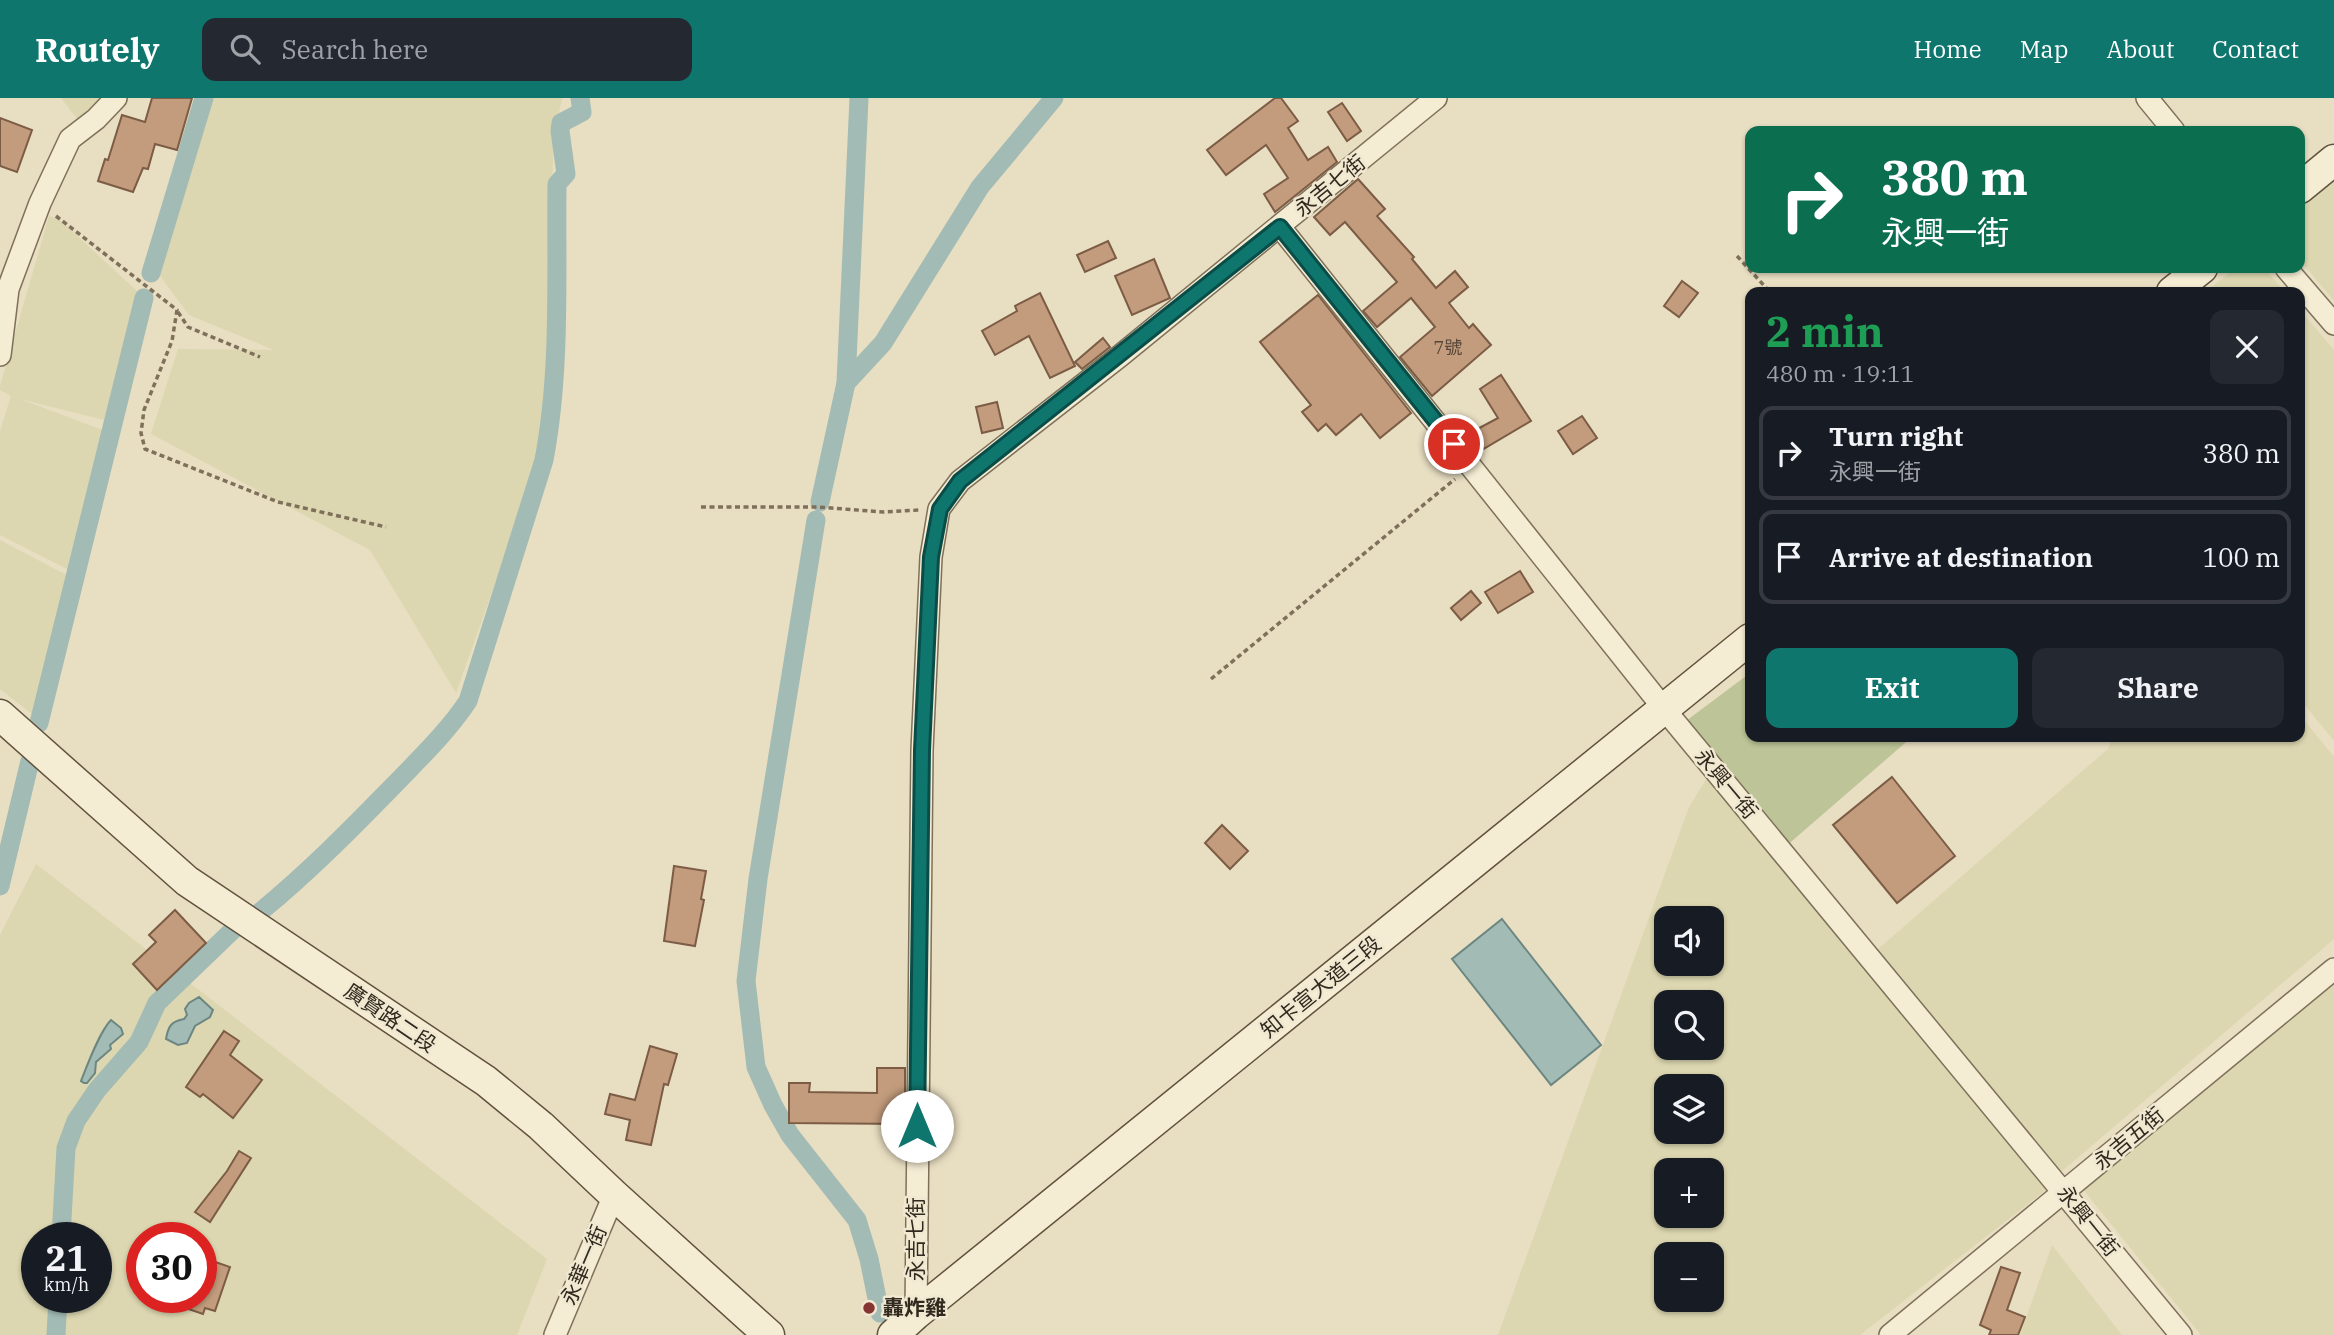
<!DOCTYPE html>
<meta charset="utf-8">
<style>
:root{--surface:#171b24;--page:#242831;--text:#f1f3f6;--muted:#9ea1a6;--line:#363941;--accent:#0f766e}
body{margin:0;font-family:"IBM Plex Serif","Noto Sans TC",serif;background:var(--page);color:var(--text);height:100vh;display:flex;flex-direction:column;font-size:26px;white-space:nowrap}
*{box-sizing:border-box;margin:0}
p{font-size:23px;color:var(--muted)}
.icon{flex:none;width:38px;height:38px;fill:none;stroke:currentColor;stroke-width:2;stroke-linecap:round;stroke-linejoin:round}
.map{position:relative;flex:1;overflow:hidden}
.panel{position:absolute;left:1745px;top:189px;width:560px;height:455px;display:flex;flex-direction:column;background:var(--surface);border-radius:14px;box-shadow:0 2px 5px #0004}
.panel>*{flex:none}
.guide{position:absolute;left:1745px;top:28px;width:560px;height:147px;border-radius:14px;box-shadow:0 2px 5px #0004;background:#0b6e4f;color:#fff;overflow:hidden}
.fabs{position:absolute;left:1654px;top:808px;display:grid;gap:14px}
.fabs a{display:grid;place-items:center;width:70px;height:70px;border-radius:14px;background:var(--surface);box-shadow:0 2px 5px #0004;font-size:35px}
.speed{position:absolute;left:21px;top:1124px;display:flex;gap:14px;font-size:35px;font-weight:700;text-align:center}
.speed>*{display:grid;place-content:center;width:91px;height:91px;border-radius:50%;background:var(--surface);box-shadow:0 2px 5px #0004;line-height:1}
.speed small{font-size:18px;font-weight:400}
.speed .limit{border:10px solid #d22;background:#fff;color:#111}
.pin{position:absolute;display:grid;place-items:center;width:60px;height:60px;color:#fff;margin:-30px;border:4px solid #fff;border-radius:50%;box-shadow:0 2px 7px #0007}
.me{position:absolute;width:77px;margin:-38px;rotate:0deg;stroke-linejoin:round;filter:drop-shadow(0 0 5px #0008)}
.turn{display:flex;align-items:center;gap:24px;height:147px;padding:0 21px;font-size:32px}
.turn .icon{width:91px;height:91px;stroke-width:2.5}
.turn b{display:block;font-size:49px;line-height:60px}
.round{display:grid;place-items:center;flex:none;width:74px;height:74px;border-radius:14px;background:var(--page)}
.head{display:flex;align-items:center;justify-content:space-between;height:119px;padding:0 21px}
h1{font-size:42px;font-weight:700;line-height:52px;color:#1e9e55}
.cta{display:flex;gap:14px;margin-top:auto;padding:14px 21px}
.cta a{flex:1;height:80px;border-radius:14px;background:var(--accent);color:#fff;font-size:28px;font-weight:700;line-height:80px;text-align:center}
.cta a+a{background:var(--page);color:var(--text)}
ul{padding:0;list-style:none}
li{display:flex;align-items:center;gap:21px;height:94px;margin:0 14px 10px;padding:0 7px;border:4px solid var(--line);border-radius:14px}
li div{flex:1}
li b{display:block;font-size:26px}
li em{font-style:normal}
header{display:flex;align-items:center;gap:42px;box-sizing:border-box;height:98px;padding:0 35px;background:var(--accent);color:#fff}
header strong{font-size:33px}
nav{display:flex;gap:38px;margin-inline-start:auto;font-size:24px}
.search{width:490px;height:63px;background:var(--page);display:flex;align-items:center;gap:18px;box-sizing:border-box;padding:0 24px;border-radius:14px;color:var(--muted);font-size:26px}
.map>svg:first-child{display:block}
.farmland{fill:#dcd7b0;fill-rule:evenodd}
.green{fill:#bdc497}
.water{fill:#a3bbb5;stroke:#6c8782;stroke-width:2}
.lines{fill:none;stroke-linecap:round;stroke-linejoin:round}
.canal{stroke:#a3bbb5;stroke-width:19}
.building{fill:#c29c7c;stroke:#7c5c44;stroke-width:2}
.street-casing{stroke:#7f705b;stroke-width:24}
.secondary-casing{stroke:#61513e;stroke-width:33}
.path{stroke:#7f705b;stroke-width:3.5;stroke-dasharray:5 3.5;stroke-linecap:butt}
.street{stroke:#f4ecd3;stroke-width:21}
.secondary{stroke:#f4ecd3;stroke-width:30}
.route-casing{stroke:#0a4d48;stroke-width:18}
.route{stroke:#0f766e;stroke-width:12}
.poi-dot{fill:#873532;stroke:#f0e8d0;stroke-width:2.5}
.labels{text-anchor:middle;stroke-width:5;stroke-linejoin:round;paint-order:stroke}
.number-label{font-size:18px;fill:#554536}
.street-label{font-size:21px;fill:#31281e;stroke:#f0e8d0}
.poi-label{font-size:21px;font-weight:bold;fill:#31281e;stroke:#f0e8d0;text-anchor:start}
</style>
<header>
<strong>Routely</strong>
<div class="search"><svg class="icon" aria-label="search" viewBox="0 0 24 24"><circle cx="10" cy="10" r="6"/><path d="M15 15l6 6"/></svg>Search here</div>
<nav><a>Home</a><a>Map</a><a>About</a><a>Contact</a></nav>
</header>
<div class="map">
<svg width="2334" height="1237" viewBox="0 0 2334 1237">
<rect width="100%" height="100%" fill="#e8dec2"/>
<!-- farmland -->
<g class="farmland">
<path d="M 61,0 L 100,0 L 78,22 Z"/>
<path d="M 196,0 L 562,0 L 554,40 L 549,152 L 551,265 L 542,354 L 456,595 L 370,452 L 151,336 L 178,251 L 274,252 L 189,217 L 157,174 Z"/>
<path d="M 2334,80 L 2334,203 L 2300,162 L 2300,109 Z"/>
<path d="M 49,118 L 59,121 L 140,196 L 104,322 L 20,301 L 113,336 L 71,473 L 0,437 L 0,333 L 11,298 L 0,292 L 0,288 Z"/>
<path d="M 2235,170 L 2264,170 L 2285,194 L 2206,194 Z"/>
<path d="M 2300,212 L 2334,252 L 2334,643 L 2300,601 Z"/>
<path d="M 0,442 L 70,479 L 32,616 L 0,591 Z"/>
<path d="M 2300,617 L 2334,659 L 2334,841 L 2061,1074 L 1877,852 L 2109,650 L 2111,639 L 2300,639 Z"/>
<path d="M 1713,670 L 2056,1084 L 1860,1237 L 1498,1237 L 1689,709 ZM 1666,821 L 1712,821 L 1712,866 L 1666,866 ZM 1666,905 L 1712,905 L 1712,950 L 1666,950 ZM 1666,989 L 1712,989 L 1712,1034 L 1666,1034 ZM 1666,1073 L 1712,1073 L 1712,1118 L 1666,1118 ZM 1666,1157 L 1712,1157 L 1712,1202 L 1666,1202 Z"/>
<path d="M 36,766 L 547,1161 L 517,1237 L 0,1237 L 0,837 ZM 37,1139 L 96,1139 L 96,1199 L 37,1199 ZM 142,1139 L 201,1139 L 201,1199 L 142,1199 Z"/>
<path d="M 2334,881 L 2334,1237 L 2201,1237 L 2081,1089 Z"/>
<path d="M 2052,1147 L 2122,1237 L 2020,1237 Z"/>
</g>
<!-- green -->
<path class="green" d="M 1750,575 L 1750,639 L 1912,639 L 1785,749 L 1686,623 Z"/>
<!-- water -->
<g class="water">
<path d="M 1502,821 L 1601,947 L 1551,987 L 1452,861 Z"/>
<path d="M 199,899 L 213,912 L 210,919 L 195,928 L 187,945 L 178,947 L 166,941 C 168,929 171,923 184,921 L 187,917 L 185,911 L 189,905 Z"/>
<path d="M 111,922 L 121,930 L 123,936 L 110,947 L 111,951 L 96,964 L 95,975 L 87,985 L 84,985 L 81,983 C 88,965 100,933 111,922 Z"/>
</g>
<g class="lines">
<!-- canal -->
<g class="canal">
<path d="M 151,175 L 204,0"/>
<path d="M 846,285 L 883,245 L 980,89 L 1054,0"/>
<path d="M 820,404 L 846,285 L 859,0"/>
<path d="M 816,422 L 758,781 L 746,883 L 756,969 L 773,1007 L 790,1037 L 857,1122 L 869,1161 L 880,1215"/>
<path d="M 39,625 L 144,200"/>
<path d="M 0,788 L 30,663"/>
<path d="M 260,814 C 309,774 353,729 397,684 C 422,658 448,633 468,603 L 544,362 C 561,272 556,178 557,86 L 566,76 L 560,33 L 561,25 L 582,14 L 580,0"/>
<path d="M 61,1139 L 66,1050 L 76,1023 L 97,992 L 139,944 L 157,905 L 236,829"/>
<path d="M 56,1237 L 58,1199"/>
</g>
</g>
<!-- building -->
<g class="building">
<path d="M 152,0 L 192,0 L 177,52 L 155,46 L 148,71 L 143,70 L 133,94 L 98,83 L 105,61 L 108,62 L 122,17 L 145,24 Z"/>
<path d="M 1275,0 L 1281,0 L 1298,23 L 1288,30 L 1308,62 L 1328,49 L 1337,64 L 1275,114 L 1264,96 L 1288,80 L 1266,47 L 1226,77 L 1207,52 Z"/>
<path d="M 1342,5 L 1361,33 L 1347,43 L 1328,14 Z"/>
<path d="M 0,20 L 32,32 L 17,74 L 0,68 Z"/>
<path d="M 1358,81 L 1385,111 L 1377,118 L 1414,159 L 1412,161 L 1436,190 L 1455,173 L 1468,189 L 1449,205 L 1469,230 L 1473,226 L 1491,247 L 1432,298 L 1400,259 L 1435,229 L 1411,200 L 1377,229 L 1363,213 L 1397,184 L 1345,124 L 1330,137 L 1314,119 Z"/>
<path d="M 1108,143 L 1116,160 L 1085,174 L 1077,157 Z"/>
<path d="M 1154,161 L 1170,200 L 1132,217 L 1115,178 Z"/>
<path d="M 1682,183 L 1698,195 L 1679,219 L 1664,208 Z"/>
<path d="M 1040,195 L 1075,268 L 1050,280 L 1029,238 L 995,257 L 982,233 L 1017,213 L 1015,208 Z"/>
<path d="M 1318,197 L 1411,315 L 1380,340 L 1361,316 L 1336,337 L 1326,326 L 1318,333 L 1302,314 L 1311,307 L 1260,244 Z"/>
<path d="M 1103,240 L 1110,249 L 1082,271 L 1075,264 Z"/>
<path d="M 1501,277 L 1531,323 L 1480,353 L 1470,335 L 1498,320 L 1480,291 Z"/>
<path d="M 997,304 L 1003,330 L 982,335 L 976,309 Z"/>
<path d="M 1582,318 L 1597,340 L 1573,356 L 1558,333 Z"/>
<path d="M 1520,473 L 1533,494 L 1498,515 L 1485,494 Z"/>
<path d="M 1471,493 L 1481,505 L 1461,522 L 1451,510 Z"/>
<path d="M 1892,679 L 1955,758 L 1897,805 L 1833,727 Z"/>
<path d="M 1222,727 L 1248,753 L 1230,771 L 1205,745 Z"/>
<path d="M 674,768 L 706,773 L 701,801 L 704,802 L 695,848 L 664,843 Z"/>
<path d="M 175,812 L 206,845 L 157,892 L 133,866 L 156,844 L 149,837 Z"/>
<path d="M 224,933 L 239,943 L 230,957 L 262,982 L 233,1020 L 203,996 L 200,999 L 186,989 Z"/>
<path d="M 650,948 L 677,956 L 668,987 L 664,986 L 651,1047 L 626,1042 L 630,1022 L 605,1016 L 610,996 L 635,1002 Z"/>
<path d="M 877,970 L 905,970 L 905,1026 L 789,1025 L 789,985 L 810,985 L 809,994 L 877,995 Z"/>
<path d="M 239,1053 L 251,1060 L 210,1124 L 195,1114 L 227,1073 Z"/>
<path d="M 201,1159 L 230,1169 L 215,1213 L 205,1210 L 203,1216 L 159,1201 L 159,1199 L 201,1199 Z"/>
<path d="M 2001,1169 L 2020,1175 L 2007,1212 L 2025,1219 L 2018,1237 L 1989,1237 L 1991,1232 L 1980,1227 Z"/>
</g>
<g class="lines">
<!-- street casing -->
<g class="street-casing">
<g id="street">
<path d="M 2147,0 L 2174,33"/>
<path d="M 1280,129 L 1665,612 L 2181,1237"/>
<path d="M 2286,170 L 2334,226"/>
<path d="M 0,257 L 8,191 L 40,105 L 70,41 L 96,21 L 116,0"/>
<path d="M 916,1216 L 922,652 L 931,459 L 939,411 L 960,383 L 1120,258 L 1436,0"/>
<path d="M 555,1237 L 614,1097"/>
<path d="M 1890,1237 L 2334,871"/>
</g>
</g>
<!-- secondary casing -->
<g class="secondary-casing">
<g id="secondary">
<path d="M 2300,90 L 2334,62"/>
<path d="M 2172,194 L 2202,170"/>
<path d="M 0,617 L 187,783 L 486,983 L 541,1028 L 614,1097 L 769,1237"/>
<path d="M 893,1237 L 916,1216 L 1750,541"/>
</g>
</g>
<!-- path -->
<g class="path">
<path d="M 56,118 L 177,212 L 172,243 L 144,312 L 141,335 L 145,351 L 278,404 L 386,429"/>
<path d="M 1737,158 L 1770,194"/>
<path d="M 178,214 L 188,229 L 260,259"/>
<path d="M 701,409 L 817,409 L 884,414 L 920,412"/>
<path d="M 1211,581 L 1455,381"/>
</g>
<!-- street -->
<use href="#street" class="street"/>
<!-- secondary -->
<use href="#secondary" class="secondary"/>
</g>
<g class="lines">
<!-- route casing -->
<g class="route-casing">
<path id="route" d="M 917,1028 L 922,652 L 931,459 L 940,411 L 960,383 L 1280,129 L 1454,346"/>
</g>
<!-- route -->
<use href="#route" class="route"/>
</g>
<!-- markers -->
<circle class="poi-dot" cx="869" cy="1210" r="7"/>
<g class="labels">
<!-- number labels -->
<g class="number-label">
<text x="1448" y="256">7號</text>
</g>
<!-- street labels -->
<g class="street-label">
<text transform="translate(1330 88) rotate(-39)" y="7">永吉七街</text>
<text transform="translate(1726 686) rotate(50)" y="7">永興一街</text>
<text transform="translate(1321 889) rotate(-39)" y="7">知卡宣大道三段</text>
<text transform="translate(390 920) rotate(34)" y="7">廣賢路二段</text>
<text transform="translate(2129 1041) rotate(-40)" y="7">永吉五街</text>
<text transform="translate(2088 1123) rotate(51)" y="7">永興一街</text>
<text transform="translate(916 1141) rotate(-90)" y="7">永吉七街</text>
<text transform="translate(584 1167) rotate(-67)" y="7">永華一街</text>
</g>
<!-- poi labels -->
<g class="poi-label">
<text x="883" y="1217">轟炸雞</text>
</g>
</g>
</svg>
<div class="fabs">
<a><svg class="icon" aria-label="sound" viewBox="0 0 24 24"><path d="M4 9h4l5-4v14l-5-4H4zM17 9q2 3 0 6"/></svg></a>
<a><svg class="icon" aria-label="search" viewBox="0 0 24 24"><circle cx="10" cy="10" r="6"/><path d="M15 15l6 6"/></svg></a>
<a><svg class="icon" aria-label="layers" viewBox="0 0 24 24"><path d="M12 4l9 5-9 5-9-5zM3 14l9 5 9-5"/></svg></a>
<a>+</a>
<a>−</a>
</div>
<div class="speed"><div>21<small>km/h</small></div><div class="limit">30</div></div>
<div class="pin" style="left:1454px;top:346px;background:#d93025"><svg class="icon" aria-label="arrive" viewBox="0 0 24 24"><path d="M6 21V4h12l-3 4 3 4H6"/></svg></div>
<svg class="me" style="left:917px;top:1028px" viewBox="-20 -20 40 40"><circle r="19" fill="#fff"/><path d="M0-13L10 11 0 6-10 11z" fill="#0f766e"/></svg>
<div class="guide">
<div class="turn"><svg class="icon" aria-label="right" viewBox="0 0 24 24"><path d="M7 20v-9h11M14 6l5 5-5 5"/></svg><div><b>380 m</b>永興一街</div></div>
</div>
<section class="panel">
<div class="head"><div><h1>2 min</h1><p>480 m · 19:11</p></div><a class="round"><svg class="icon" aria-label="close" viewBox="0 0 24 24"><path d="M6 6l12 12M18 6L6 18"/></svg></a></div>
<ul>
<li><svg class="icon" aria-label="right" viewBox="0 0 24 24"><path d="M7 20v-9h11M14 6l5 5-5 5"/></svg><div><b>Turn right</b><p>永興一街</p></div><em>380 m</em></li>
<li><svg class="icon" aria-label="arrive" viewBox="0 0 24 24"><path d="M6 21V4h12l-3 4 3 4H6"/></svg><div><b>Arrive at destination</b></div><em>100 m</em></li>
</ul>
<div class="cta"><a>Exit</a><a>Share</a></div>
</section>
</div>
